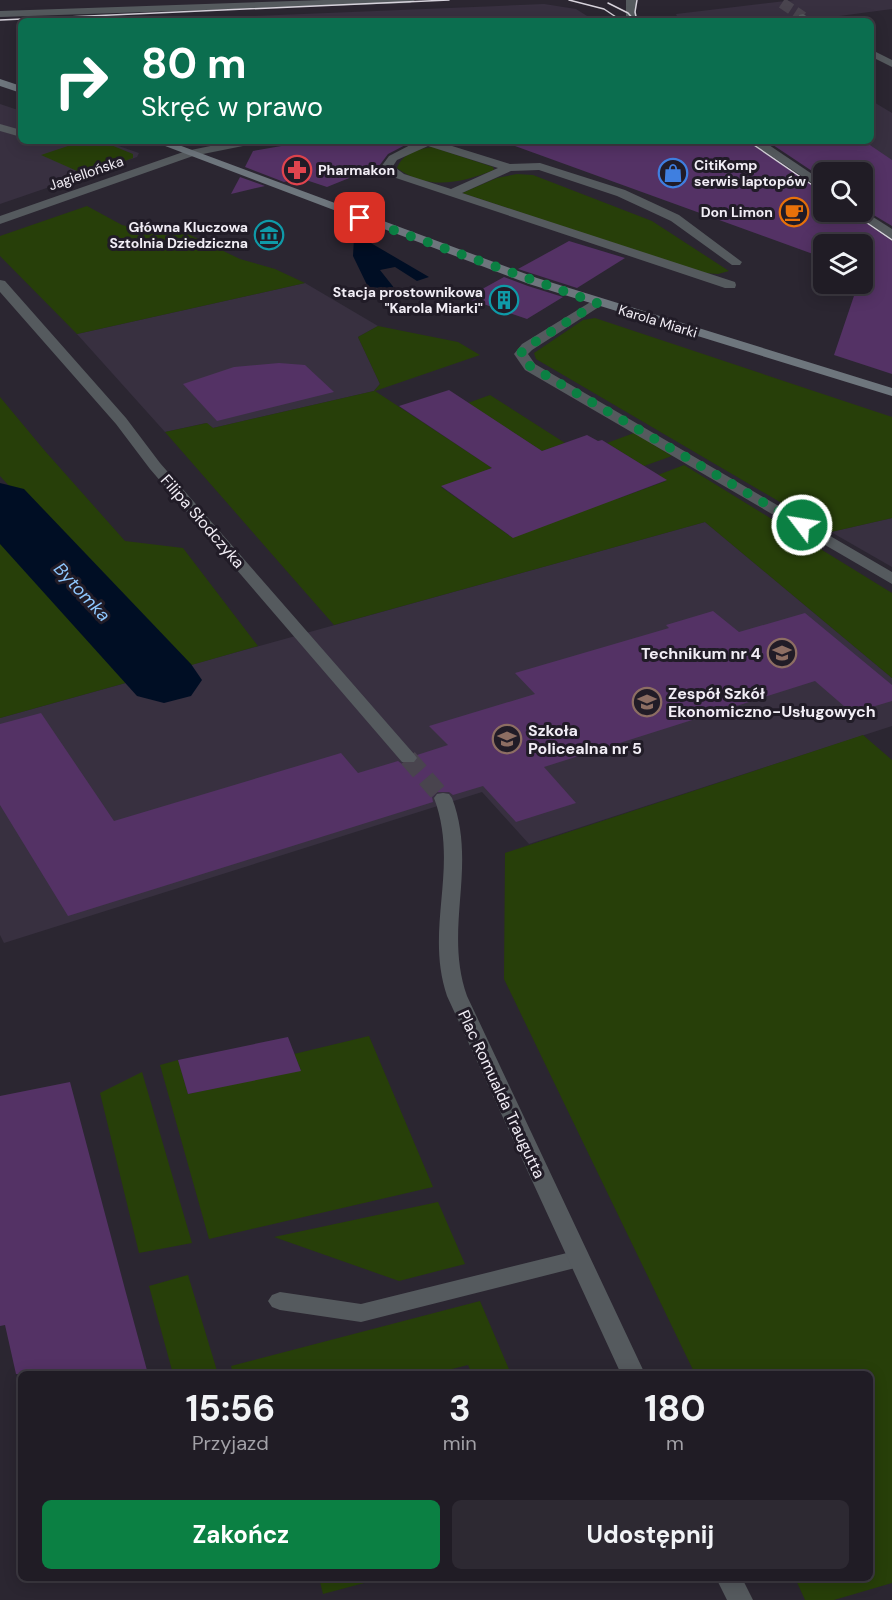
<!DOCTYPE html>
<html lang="pl">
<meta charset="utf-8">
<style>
:root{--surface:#201c25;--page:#2d2932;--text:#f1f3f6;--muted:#a2a1a7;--line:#3d3a42;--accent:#0b8043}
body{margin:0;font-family:"DM Sans",sans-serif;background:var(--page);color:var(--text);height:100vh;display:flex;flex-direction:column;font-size:22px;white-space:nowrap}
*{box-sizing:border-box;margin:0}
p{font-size:20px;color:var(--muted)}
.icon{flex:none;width:33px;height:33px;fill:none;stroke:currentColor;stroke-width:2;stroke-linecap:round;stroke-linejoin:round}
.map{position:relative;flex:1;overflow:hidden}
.side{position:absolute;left:18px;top:1371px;width:855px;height:210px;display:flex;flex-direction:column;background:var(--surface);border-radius:9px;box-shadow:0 3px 15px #0003,0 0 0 2px var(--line)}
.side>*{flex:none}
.hud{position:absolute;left:18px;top:18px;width:856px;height:126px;border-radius:9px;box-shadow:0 3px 15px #0003,0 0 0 2px var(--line);background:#0b6e4f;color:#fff;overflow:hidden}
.fabs{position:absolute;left:813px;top:162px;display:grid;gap:12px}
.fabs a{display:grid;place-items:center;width:60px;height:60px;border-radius:9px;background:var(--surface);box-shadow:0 3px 15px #0003,0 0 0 2px var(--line);font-size:30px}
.pin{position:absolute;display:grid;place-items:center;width:51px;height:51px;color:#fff;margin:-26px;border-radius:12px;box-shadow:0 3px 9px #0006}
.me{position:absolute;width:66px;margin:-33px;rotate:301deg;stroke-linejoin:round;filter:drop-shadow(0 0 4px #0008)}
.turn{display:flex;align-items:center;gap:21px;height:126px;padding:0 24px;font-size:27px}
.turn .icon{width:78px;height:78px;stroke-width:2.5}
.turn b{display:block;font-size:42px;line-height:51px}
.eta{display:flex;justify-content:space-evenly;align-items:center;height:102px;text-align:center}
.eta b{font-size:36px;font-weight:700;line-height:42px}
.primary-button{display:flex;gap:12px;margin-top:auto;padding:12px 24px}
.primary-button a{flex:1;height:69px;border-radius:9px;background:var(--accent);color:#fff;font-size:24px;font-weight:700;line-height:69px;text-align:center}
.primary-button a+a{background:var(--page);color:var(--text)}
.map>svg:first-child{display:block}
.built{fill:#383040}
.green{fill:#273f09}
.water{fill:#000e24}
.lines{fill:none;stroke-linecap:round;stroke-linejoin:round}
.river{fill:#000e24;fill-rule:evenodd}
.building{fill:#543265}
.street-tunnel-far1{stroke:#49444e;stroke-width:11;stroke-dasharray:11 5;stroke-linecap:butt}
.street-tunnel{stroke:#49444e;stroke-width:18;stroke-dasharray:18 9;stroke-linecap:butt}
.lane{fill:#555a5e;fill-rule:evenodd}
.street{fill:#555a5e;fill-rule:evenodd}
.secondary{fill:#6e767d;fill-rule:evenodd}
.tram{stroke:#d7d3dc;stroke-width:1.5}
.route{stroke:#0b8043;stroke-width:10;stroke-dasharray:0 18}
.labels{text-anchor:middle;stroke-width:6;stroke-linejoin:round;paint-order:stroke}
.far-poi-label{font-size:14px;font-weight:bold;fill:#f1edf5;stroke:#211c27;text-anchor:end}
.far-street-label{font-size:14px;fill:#f1edf5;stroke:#211c27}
.street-label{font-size:16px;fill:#f1edf5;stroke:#211c27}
.poi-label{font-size:16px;font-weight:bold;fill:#f1edf5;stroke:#211c27;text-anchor:start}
.water-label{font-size:18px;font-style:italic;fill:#8fc7fe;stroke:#211c27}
</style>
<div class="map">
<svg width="892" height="1600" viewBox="0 0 892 1600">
<rect width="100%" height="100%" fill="#2b2631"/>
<!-- built -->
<g class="built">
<path d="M 794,0 L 892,0 L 892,9 L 802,21 L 679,21 L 676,14 Z"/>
<path d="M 544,4 L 576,9 L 595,21 L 136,21 Z"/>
<path d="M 872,101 L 892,113 L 892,197 L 862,172 L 856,172 L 809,141 L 872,141 Z"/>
<path d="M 0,104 L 21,111 L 21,141 L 104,141 L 139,153 L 137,157 L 0,204 Z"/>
<path d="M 305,283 L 378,326 L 358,337 L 380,384 L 374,391 L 213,428 L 206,423 L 165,432 L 77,334 Z"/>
<path d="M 892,518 L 892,567 L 831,532 Z"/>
<path d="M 705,522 L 892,678 L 892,726 L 529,844 L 482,792 L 4,943 L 0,935 L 0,718 Z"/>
</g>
<!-- green -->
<g class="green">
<path d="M 83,141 L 101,141 L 133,154 L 133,158 L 86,175 L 41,155 Z"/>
<path d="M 432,147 L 493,167 L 494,170 C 461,183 428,191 397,168 C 402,154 418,149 432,147 Z"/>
<path d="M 517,174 L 533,175 L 652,221 L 729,271 L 718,274 L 704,273 L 462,193 L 497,178 Z"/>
<path d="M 87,206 L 122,225 L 133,228 L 163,222 L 240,259 L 275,269 L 305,283 L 77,334 L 0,256 L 0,236 Z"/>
<path d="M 595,318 L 892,417 L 892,518 L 831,532 L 536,359 L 534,353 L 583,320 Z"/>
<path d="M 378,326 L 458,342 L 480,355 L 375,391 L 492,468 L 441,487 L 513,538 L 560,461 L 617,499 L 666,481 L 658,475 L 684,465 L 892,593 L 892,678 L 705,522 L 334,625 L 165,432 L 207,423 L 213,428 L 374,391 L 380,384 L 358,337 Z"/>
<path d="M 490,395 L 565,443 L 542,451 L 468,403 Z"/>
<path d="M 0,397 L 45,451 L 125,541 L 183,548 L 258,646 L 188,666 L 154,645 L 0,476 Z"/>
<path d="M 634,433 L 672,456 L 644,466 L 607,443 Z"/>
<path d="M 0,533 L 129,682 L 0,718 Z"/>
<path d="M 863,735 L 892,760 L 892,1583 L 834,1600 L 805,1600 L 795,1578 L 870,1578 L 870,1374 L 695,1374 L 504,979 L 505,853 Z"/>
<path d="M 369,1036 L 433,1187 L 209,1239 L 160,1065 L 178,1060 L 188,1094 L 301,1070 L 294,1054 Z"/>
<path d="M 142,1072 L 192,1243 L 139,1253 L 100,1093 Z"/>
<path d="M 438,1202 L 465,1264 L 399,1281 L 274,1237 Z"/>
<path d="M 188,1275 L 218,1374 L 173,1374 L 149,1286 Z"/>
<path d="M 480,1301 L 511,1374 L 472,1374 L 468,1365 L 432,1374 L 233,1374 L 231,1366 Z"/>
<path d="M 319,1578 L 383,1578 L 323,1594 Z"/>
</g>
<!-- water -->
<path class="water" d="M 354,237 L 364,239 L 429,277 L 417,281 L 395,267 L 380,270 L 395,289 L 368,287 L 353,256 Z"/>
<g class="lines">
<!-- river -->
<path class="river" d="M 0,483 L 24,489 L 191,664 L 202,680 L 191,696 L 164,703 L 137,696 L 0,544 Z"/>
</g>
<!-- building -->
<g class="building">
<path d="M 310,141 L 413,141 L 388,154 L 379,166 L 327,187 L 300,178 L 284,182 L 245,167 L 253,151 Z"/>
<path d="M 516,141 L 747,141 L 824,193 L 824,212 L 850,212 L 892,241 L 892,374 L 834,355 L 858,284 L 862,284 L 862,244 L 824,244 L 824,258 L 515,146 Z"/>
<path d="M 767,141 L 864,141 L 892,160 L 892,226 L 862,208 L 862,172 L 824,172 L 824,179 Z"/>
<path d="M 240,177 L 265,186 L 231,194 Z"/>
<path d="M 569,241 L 625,258 L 577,288 L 518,269 Z"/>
<path d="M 504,277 L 528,286 L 563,297 L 527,319 L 466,298 Z"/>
<path d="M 279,363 L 305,365 L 334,392 L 217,421 L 183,384 L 234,367 Z"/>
<path d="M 449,390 L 542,451 L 587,435 L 598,441 L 602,440 L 667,480 L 513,538 L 441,486 L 492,468 L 399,406 Z"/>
<path d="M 713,611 L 739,632 L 805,613 L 892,685 L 892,701 L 852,713 L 815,681 L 544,767 L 576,803 L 516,822 L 483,786 L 453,795 L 449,792 L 437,792 L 432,797 L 433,802 L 68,916 L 0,805 L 0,724 L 41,713 L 114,821 L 341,753 L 358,773 L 398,761 L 402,764 L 414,764 L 419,759 L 417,755 L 448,745 L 429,726 L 535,694 L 515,673 L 669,628 L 666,625 Z"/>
<path d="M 288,1037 L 301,1071 L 188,1094 L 178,1060 Z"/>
<path d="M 70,1082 L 126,1293 L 148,1374 L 16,1374 L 5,1325 L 0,1326 L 0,1096 Z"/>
</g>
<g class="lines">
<!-- street-tunnel-far1 -->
<path class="street-tunnel-far1" d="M 782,3 L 803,17"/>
<!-- street-tunnel -->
<path class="street-tunnel" d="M 408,758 L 443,798"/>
<!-- lane -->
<g class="lane">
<path d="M 0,124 L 21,130 L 21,137 L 0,131 Z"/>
<path d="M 418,141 L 436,141 L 510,164 L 540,163 L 625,190 L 679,215 L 742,262 L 740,265 L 732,265 L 671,221 L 617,196 L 539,170 L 511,171 L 462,193 L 735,282 L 736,285 L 735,288 L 725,288 L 396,178 L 381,167 L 389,156 ZM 428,146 L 498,168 L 451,189 L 404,174 L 393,166 L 397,160 Z"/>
<path d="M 597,298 L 603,302 L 602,305 L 532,350 L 528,354 L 535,364 L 892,572 L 892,584 L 525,370 L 514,354 L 522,344 Z"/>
<path d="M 579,1250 L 587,1253 L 590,1259 L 587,1265 L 361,1322 L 280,1310 L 272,1307 L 268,1301 L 272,1295 L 280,1292 L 361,1304 Z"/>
</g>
<!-- street -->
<g class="street">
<path d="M 323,0 L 415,0 L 410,3 L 0,17 L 0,11 Z"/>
<rect x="626" y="0" width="10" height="21"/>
<path d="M 803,14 L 815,21 L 799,19 L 799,15 Z"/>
<path d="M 872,50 L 892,60 L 892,67 L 872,57 Z"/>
<path d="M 235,141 L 259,141 L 253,144 L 193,156 L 0,224 L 0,216 L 186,151 Z"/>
<path d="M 749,141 L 763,141 L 824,182 L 824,191 Z"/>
<path d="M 862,210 L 892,229 L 892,239 L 852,212 L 862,212 Z"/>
<path d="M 0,280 L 5,281 L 126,418 L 160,463 L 414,754 L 417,758 L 414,762 L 402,762 L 150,469 L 116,424 L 0,292 Z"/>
<path d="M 443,793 L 449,794 L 452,798 C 478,867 443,928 467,996 L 645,1374 L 621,1374 L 447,996 C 424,928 460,867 434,798 L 437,794 Z"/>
<path d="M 716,1578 L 742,1578 L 753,1600 L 727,1600 Z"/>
</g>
<!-- secondary -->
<g class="secondary">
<path d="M 0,79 L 21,86 L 21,93 L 0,86 Z"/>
<path d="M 152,141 L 168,141 L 537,278 L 892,388 L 892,396 L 529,284 Z"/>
</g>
<!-- tram -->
<g class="tram">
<path d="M 569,0 L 604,9 L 622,21"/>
<path d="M 637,0 L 635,12 L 637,21"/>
<path d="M 608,3 L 628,13 L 635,21"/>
<path d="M 0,20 L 449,0"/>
<path d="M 748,141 L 824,193"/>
<path d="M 851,212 L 892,240"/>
</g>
</g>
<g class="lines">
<!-- route -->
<path class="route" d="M 360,218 L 597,303 L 527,347 L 520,354 L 530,366 L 802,525"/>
</g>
<!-- icons -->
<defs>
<g id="pharmacy-ring" transform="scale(1.5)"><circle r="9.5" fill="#211c27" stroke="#e0444e" stroke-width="1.5"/><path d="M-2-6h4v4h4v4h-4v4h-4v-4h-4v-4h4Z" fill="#e0444e"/></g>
<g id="shop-ring" transform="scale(1.5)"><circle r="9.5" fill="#211c27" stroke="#3f7fe0" stroke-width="1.5"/><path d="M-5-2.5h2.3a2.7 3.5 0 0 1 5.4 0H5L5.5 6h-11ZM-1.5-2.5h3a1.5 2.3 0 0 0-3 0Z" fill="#3f7fe0"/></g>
<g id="cafe-ring" transform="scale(1.5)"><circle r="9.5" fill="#211c27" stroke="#e8710a" stroke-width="1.5"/><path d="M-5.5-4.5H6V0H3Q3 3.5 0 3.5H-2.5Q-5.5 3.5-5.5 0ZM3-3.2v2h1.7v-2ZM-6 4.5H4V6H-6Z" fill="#e8710a"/></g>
<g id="museum-ring" transform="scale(1.5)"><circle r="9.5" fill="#211c27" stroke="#0f9aa8" stroke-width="1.5"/><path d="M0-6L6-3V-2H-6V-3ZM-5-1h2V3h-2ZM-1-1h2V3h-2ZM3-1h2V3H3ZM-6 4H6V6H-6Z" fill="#0f9aa8"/></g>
<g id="building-ring" transform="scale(1.5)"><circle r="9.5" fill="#211c27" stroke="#0f9aa8" stroke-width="1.5"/><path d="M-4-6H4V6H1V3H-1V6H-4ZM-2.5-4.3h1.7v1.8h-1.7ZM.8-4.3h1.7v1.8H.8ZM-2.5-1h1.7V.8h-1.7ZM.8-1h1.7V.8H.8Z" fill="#0f9aa8"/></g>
<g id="school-ring" transform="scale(1.5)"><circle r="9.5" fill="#211c27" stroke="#8d6e63" stroke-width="1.5"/><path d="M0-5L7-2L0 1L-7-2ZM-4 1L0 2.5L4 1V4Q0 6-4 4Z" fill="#8d6e63"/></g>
</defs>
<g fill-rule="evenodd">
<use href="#pharmacy-ring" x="297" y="170"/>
<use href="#shop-ring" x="673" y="173"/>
<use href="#cafe-ring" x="794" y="212"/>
<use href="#museum-ring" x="269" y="235"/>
<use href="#building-ring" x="504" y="300"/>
<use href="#school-ring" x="782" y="653"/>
<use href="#school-ring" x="647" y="702"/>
<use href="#school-ring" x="507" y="739"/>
</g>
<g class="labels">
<!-- far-poi labels -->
<g class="far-poi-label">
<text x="694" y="170" text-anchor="start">CitiKomp<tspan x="694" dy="16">serwis laptopów</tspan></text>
<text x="318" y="175" text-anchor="start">Pharmakon</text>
<text x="773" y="217">Don Limon</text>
<text x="248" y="232">Główna Kluczowa<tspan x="248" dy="16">Sztolnia Dziedziczna</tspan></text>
<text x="483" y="297">Stacja prostownikowa<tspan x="483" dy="16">"Karola Miarki"</tspan></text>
</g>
<!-- far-street labels -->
<g class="far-street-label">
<text transform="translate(86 173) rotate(-19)" y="5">Jagiellońska</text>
<text transform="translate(658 321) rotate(17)" y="5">Karola Miarki</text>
</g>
<!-- street labels -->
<g class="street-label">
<text transform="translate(203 521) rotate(49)" y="6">Filipa Słodczyka</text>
<text transform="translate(502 1094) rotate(65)" y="6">Plac Romualda Traugutta</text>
</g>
<!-- poi labels -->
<g class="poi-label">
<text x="761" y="659" text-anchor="end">Technikum nr 4</text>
<text x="668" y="699">Zespół Szkół<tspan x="668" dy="18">Ekonomiczno-Usługowych</tspan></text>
<text x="528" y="736">Szkoła<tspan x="528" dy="18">Policealna nr 5</tspan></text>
</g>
<!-- water labels -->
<g class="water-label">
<text transform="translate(82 592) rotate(47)" y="6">Bytomka</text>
</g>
</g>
</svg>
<div class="fabs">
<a><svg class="icon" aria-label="search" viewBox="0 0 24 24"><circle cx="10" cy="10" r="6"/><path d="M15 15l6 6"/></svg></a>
<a><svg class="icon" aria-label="layers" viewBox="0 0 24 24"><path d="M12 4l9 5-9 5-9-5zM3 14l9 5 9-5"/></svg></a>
</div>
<div class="pin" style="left:360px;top:218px;background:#d93025"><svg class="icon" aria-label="arrive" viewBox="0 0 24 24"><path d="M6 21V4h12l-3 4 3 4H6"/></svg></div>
<svg class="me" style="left:802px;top:525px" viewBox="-20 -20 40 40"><circle r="17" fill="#0b8043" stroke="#fff" stroke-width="3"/><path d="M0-11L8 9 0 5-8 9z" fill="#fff"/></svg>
<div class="hud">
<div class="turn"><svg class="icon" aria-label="right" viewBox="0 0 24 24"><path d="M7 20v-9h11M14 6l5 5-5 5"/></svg><div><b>80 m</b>Skręć w prawo</div></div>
</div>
<section class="side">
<div class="eta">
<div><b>15:56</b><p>Przyjazd</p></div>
<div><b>3</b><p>min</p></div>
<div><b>180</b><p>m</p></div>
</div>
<div class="primary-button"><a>Zakończ</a><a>Udostępnij</a></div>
</section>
</div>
